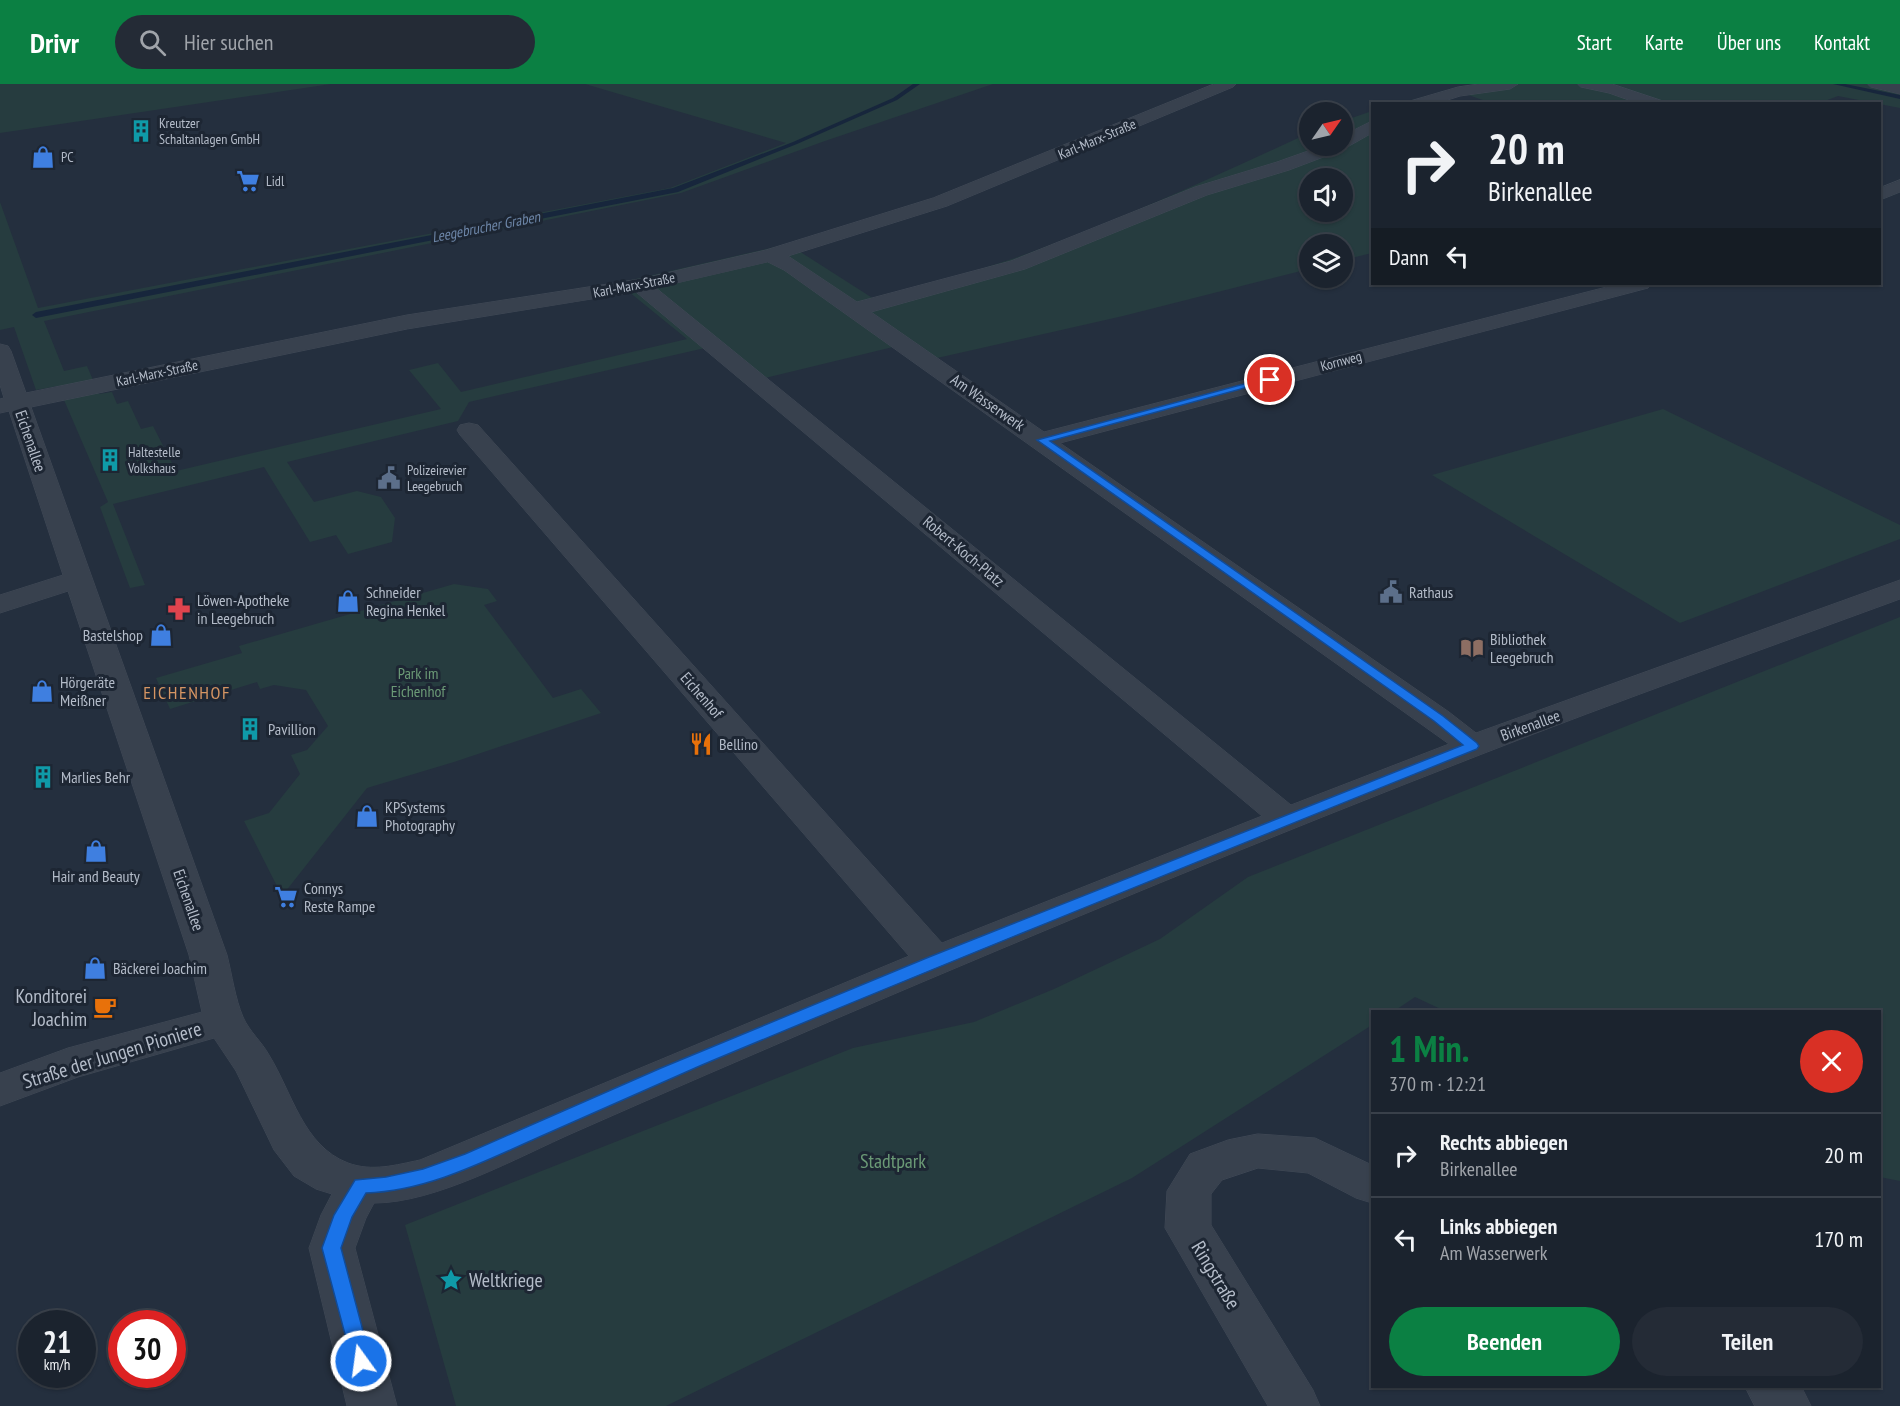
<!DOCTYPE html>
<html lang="de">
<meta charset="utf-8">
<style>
:root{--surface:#1b232e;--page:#242b36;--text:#f1f3f6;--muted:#a0a4aa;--line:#39404a;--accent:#0b8043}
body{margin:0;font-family:"PT Sans Narrow",sans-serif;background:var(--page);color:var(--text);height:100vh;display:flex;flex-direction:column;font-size:22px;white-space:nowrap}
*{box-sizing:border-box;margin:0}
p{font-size:20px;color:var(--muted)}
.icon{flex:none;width:33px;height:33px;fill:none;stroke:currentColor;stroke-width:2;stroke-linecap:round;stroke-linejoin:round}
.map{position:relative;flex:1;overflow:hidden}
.sheet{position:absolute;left:1371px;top:926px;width:510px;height:378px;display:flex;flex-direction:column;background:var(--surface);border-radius:0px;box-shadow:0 2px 4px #0004,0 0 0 2px var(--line)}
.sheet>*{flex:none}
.hud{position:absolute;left:1371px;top:18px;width:510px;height:183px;border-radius:0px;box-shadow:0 2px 4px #0004,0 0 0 2px var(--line);background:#1b232e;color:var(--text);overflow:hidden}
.needle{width:39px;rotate:56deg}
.tools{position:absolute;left:1299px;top:18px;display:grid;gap:12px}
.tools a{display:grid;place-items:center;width:54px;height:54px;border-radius:50%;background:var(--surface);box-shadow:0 2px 4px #0004,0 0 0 2px var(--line);font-size:30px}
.speed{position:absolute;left:18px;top:1226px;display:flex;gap:12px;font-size:30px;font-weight:700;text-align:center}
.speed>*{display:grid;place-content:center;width:78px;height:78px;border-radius:50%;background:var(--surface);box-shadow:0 2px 4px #0004,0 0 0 2px var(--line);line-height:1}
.speed small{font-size:15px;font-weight:400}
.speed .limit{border:9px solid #d22;background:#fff;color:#111}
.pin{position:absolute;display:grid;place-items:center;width:51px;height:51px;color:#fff;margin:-26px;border:3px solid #fff;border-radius:50%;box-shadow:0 2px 6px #0007}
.me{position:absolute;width:66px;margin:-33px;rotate:346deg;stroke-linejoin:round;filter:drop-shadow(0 0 4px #0008)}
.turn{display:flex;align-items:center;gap:21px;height:126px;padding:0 18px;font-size:27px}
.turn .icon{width:78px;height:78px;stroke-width:2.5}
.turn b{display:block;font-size:42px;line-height:51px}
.then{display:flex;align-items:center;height:57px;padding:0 18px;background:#0003;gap:12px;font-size:22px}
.round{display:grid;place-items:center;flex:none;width:63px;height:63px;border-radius:32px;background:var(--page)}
.headline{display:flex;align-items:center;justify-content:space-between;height:102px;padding:0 18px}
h1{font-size:36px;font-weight:600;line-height:45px;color:var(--accent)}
.cta{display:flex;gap:12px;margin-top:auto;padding:12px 18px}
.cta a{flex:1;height:69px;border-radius:36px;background:var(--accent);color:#fff;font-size:24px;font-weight:600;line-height:69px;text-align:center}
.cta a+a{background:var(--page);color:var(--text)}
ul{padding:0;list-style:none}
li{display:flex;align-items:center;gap:18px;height:84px;padding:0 18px;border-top:2px solid var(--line)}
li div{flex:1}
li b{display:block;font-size:22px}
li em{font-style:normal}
header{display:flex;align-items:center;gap:36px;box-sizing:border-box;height:84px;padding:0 30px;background:var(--accent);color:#fff}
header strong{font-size:28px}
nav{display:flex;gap:33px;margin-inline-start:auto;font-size:21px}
.search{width:420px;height:54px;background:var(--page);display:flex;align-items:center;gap:15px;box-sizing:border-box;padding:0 21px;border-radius:33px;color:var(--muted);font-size:22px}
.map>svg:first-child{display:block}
.green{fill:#263c3f;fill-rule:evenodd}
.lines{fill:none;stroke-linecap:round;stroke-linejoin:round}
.stream{fill:#17263c;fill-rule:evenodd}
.minor-casing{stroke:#414a57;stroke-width:1}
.minor{fill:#38414e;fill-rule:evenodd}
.route{fill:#1a73e8;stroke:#114b97;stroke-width:1.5}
.labels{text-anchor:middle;stroke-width:6;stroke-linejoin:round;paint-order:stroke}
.far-poi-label{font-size:14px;fill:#b4bcc9;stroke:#1d2633;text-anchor:start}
.far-street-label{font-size:14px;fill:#b4bcc9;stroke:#1d2633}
.far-water-label{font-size:15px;font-style:italic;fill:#6d86a8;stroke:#1d2633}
.street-label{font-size:16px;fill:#b4bcc9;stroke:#1d2633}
.poi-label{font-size:16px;fill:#b4bcc9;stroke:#1d2633;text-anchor:start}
.park-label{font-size:16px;fill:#6b9a76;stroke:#1d2633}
.neighbourhood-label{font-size:18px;letter-spacing:1.5px;fill:#d59563;stroke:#1d2633}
.near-poi-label{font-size:20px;fill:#b4bcc9;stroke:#1d2633;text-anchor:end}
.near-street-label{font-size:20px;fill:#b4bcc9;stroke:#1d2633}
.near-park-label{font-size:20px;fill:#6b9a76;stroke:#1d2633}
</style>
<header>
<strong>Drivr</strong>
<div class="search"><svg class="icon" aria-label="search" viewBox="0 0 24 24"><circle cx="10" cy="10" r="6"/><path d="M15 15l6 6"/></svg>Hier suchen</div>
<nav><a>Start</a><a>Karte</a><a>Über uns</a><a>Kontakt</a></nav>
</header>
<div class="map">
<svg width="1900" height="1322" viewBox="0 0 1900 1322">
<rect width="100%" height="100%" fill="#242f3e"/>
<!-- green -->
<g class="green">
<path d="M 0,0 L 331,0 L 0,49 Z"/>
<path d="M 585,0 L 993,0 L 825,57 L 681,109 L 44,237 L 64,287 L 87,282 L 99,310 L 112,308 L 117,320 L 128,317 L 141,345 L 153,342 L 176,387 L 441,325 L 409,286 L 438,279 L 461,308 L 687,255 L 618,199 L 788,160 L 874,215 C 921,202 968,190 1015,174 C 1115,139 1213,93 1309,49 L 1310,62 L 1342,62 L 1343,37 L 1372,27 L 1372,169 L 1343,176 L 1342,160 L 1310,160 L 1309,185 L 1123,232 L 915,279 L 893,263 L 744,299 L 705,264 L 469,318 L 458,337 L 287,378 L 314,418 L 357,407 L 381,413 L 395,434 L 392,458 L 348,470 L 336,451 L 310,458 L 264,383 L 113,420 L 145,501 L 130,504 L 100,423 L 108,418 L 58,302 L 36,306 L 14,243 L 0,246 L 0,118 L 38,224 L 670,104 L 786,59 ZM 1310,94 L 1342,94 L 1342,128 L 1310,128 Z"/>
<path d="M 1497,0 L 1900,0 L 1900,24 L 1838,12 L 1817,20 L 1494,20 L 1454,6 Z"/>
<path d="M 1663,325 L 1900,441 L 1900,455 L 1680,539 L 1432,391 Z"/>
<path d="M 454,500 L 488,505 L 497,517 L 484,521 L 553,614 L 581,605 L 601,629 L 454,678 L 367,704 L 282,812 L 244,737 L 269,729 L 300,690 L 291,671 L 307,666 L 328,642 L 306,606 L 274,601 L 260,605 L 257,598 L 170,625 L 156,594 L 242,569 L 239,562 Z"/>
<path d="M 1900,533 L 1900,1097 L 1880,1093 L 1880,927 L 1445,927 L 1415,913 L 1394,927 L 1372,927 L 1372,941 L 1132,1094 L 666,1322 L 456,1322 L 405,1141 L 853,964 L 974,938 L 1054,905 L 1160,855 L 1248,793 Z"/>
</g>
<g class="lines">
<!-- stream -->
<g class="stream">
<path d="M 913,0 L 920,0 L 897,16 L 797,60 L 678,108 L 36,234 L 32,231 L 36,228 L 673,104 L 793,58 L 893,14 Z"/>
<path d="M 1833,0 L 1845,0 L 1900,11 L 1900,15 Z"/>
</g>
<!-- minor casing -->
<g class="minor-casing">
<g id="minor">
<path d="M 1214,0 L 1236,0 L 1233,3 L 947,122 L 788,172 L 857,218 L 1011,177 L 1195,103 L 1277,78 L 1322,62 L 1342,62 L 1342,52 L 1372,37 L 1372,49 L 1342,66 L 1289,86 L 1207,111 L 1025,185 L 871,228 L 1044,348 L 1618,200 L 1651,200 L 1648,204 L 1060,359 L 1449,628 L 1476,649 L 1900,496 L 1900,515 C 1761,566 1620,616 1482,670 C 1266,754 1053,842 840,933 C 752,971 663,1009 575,1048 C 518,1073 436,1119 374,1119 L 366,1134 L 355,1164 L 397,1322 L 347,1322 L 309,1164 L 321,1131 L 332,1110 L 316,1105 L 294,1092 L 274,1066 L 236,987 L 214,954 L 78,993 L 0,1022 L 0,989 L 68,964 L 202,928 L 189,871 L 68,507 L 0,529 L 0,511 L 63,491 L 9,327 L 0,329 L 0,315 L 4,314 L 0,301 L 0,260 L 8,262 L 11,267 L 26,309 L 407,231 L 640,195 L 766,166 L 933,114 ZM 768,178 L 784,186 L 1449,660 L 1291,721 L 656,204 ZM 636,208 L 1262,732 L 942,859 L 478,341 L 469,339 L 460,341 L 457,346 L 460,351 L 909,872 L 420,1076 C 396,1081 372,1088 348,1079 C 303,1062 292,1008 269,971 C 262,958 249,947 243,933 C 235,914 232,891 227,871 L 31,323 L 407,245 Z"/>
<path d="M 1479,0 L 1518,0 L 1510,5 L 1460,12 L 1435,20 L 1408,20 L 1410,17 L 1458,3 Z"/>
<path d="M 1578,0 L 1612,0 L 1663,17 L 1665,20 L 1640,20 L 1609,9 L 1581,3 Z"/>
<path d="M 1868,0 L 1900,0 L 1900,10 L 1871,3 Z"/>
<path d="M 1900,96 L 1900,108 L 1880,116 L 1880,104 Z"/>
<path d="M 1258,1050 L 1315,1054 L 1372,1081 L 1372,1119 L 1356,1114 L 1308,1089 L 1258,1084 L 1222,1096 L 1211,1110 L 1211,1141 L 1313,1306 L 1320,1322 L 1268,1322 L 1165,1144 L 1167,1107 L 1190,1070 L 1228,1056 Z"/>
<path d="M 1745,1302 L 1801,1302 L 1811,1322 L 1755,1322 Z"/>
</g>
</g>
<!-- minor -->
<use href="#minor" class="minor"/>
</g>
<!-- route -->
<path class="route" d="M 1266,294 L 1274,296 L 1050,357 L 1443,632 L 1477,659 L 1479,662 L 1477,665 C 1219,769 960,873 702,981 C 647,1005 592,1030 537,1054 C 483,1078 427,1107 366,1109 L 352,1133 L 341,1164 L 371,1277 L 368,1284 L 361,1286 L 354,1284 L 322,1164 L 334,1131 L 355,1096 L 386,1093 L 423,1085 L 465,1070 L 661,984 L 929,873 L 1463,661 L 1434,637 L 1037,356 Z"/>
<!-- icons -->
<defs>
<g id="building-bare" transform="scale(1.8)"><path d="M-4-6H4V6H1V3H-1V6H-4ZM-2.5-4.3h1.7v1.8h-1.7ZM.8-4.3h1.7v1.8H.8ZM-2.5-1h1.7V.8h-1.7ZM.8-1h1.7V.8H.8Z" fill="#0f9aa8" stroke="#1d2633" stroke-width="2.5" paint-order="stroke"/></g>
<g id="shop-bare" transform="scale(1.8)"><path d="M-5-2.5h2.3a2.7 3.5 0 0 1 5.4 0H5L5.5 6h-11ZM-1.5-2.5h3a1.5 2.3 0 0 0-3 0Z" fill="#3f7fe0" stroke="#1d2633" stroke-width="2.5" paint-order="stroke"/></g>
<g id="supermarket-bare" transform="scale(1.8)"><path d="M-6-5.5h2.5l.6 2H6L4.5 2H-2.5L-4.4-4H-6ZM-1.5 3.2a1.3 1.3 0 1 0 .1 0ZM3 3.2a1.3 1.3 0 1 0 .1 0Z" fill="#3f7fe0" stroke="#1d2633" stroke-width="2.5" paint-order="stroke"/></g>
<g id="civic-bare" transform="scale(1.8)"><path d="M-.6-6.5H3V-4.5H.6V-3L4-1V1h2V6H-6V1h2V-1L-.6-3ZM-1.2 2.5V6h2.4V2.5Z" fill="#5c6f8a" stroke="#1d2633" stroke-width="2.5" paint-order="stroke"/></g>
<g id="pharmacy-bare" transform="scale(1.8)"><path d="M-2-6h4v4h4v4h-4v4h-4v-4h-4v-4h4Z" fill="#e0444e" stroke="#1d2633" stroke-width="2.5" paint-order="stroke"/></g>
<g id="library-bare" transform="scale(1.8)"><path d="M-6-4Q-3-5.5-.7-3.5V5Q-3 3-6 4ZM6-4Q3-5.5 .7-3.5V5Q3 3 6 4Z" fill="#8d6e63" stroke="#1d2633" stroke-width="2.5" paint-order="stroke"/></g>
<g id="restaurant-bare" transform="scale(1.8)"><path d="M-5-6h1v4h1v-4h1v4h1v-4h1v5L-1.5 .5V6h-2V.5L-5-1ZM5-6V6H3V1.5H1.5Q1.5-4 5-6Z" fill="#e8710a" stroke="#1d2633" stroke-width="2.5" paint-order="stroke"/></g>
<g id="cafe-bare" transform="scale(1.8)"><path d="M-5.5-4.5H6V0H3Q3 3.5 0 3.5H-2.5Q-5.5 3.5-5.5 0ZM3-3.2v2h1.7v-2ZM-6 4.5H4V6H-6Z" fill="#e8710a" stroke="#1d2633" stroke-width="2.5" paint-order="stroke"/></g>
<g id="sight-bare" transform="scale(1.8)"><path d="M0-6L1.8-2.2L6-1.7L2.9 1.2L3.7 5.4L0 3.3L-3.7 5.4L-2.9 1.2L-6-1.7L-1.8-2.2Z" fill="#0f9aa8" stroke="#1d2633" stroke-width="2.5" paint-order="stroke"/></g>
</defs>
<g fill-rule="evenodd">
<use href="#building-bare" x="141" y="47"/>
<use href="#shop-bare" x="43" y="73"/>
<use href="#supermarket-bare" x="248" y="97"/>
<use href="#building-bare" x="110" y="376"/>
<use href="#civic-bare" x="389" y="394"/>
<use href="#civic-bare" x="1391" y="508"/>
<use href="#shop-bare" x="348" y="517"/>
<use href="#pharmacy-bare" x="179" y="525"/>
<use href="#shop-bare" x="161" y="551"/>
<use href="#library-bare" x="1472" y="564"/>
<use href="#shop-bare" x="42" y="607"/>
<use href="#building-bare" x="250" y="645"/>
<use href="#restaurant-bare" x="701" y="660"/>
<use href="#building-bare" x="43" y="693"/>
<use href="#shop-bare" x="367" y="732"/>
<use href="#shop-bare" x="96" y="767"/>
<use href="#supermarket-bare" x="286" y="813"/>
<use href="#shop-bare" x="95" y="884"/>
<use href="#cafe-bare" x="105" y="923"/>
<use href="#sight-bare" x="451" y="1196"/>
</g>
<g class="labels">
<!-- far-poi labels -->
<g class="far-poi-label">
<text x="159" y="44">Kreutzer<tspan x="159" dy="16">Schaltanlagen GmbH</tspan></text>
<text x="61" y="78">PC</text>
<text x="266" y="102">Lidl</text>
<text x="128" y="373">Haltestelle<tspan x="128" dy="16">Volkshaus</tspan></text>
<text x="407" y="391">Polizeirevier<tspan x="407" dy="16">Leegebruch</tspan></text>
</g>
<!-- far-street labels -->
<g class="far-street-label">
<text transform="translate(1097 55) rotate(-23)" y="5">Karl-Marx-Straße</text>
<text transform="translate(634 201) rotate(-11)" y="5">Karl-Marx-Straße</text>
<text transform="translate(1341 277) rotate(-15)" y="5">Kornweg</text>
<text transform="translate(157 289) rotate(-12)" y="5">Karl-Marx-Straße</text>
</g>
<!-- far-water labels -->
<g class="far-water-label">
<text transform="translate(486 143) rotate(-11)" y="5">Leegebrucher Graben</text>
</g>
<!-- street labels -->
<g class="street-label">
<text transform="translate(988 318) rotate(35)" y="6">Am Wasserwerk</text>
<text transform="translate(31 357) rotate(71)" y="6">Eichenallee</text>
<text transform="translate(964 467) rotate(40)" y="6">Robert-Koch-Platz</text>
<text transform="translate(702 611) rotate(49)" y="6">Eichenhof</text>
<text transform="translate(1530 641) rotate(-20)" y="6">Birkenallee</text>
<text transform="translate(189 816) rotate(71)" y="6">Eichenallee</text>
</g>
<!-- poi labels -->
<g class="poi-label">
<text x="366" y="514">Schneider<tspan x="366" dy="18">Regina Henkel</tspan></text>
<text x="1409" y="514">Rathaus</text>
<text x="197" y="522">Löwen-Apotheke<tspan x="197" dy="18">in Leegebruch</tspan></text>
<text x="143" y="557" text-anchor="end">Bastelshop</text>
<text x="1490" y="561">Bibliothek<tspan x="1490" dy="18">Leegebruch</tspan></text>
<text x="60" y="604">Hörgeräte<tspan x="60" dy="18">Meißner</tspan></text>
<text x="268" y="651">Pavillion</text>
<text x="719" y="666">Bellino</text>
<text x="61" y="699">Marlies Behr</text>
<text x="385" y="729">KPSystems<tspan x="385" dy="18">Photography</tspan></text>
<text x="96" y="798" text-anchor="middle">Hair and Beauty</text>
<text x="304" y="810">Connys<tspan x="304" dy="18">Reste Rampe</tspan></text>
<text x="113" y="890">Bäckerei Joachim</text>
</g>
<!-- park labels -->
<g class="park-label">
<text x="418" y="595">Park im<tspan x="418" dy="18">Eichenhof</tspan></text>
</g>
<!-- neighbourhood labels -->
<g class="neighbourhood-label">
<text x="187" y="615">EICHENHOF</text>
</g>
<!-- near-poi labels -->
<g class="near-poi-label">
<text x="87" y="919">Konditorei<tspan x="87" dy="23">Joachim</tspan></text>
<text x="469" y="1203" text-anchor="start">Weltkriege</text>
</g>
<!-- near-street labels -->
<g class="near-street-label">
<text transform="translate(112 971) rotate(-17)" y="7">Straße der Jungen Pioniere</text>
<text transform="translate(1216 1191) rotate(59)" y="7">Ringstraße</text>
</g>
<!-- near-park labels -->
<g class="near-park-label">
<text x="893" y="1084">Stadtpark</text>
</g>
</g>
</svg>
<div class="tools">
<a><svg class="needle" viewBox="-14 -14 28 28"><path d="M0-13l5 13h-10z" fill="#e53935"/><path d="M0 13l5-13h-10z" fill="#a0a4aa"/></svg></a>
<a><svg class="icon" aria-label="sound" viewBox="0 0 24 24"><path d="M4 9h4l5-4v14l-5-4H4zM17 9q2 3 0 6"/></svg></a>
<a><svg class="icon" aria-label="layers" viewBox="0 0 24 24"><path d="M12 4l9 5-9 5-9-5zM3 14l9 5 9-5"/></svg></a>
</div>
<div class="speed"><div>21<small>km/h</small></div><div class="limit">30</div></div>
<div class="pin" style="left:1270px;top:296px;background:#d93025"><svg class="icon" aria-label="arrive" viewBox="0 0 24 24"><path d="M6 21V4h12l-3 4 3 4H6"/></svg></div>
<svg class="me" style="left:361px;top:1277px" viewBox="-20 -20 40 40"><circle r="17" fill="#1a73e8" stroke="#fff" stroke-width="3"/><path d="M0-11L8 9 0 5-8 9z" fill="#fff"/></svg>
<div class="hud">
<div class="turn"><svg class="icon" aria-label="right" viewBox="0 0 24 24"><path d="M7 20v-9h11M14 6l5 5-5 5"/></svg><div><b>20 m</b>Birkenallee</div></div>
<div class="then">Dann<svg class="icon" aria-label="left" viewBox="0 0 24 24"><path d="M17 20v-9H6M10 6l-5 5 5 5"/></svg></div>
</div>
<section class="sheet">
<div class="headline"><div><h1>1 Min.</h1><p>370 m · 12:21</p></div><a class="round" style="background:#d93025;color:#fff"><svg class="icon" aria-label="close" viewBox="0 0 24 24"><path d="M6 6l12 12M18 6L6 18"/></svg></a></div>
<ul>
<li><svg class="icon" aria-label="right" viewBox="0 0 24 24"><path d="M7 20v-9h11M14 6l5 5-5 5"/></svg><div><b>Rechts abbiegen</b><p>Birkenallee</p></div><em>20 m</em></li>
<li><svg class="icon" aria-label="left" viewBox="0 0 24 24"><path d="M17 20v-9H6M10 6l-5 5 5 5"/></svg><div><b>Links abbiegen</b><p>Am Wasserwerk</p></div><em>170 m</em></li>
</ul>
<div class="cta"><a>Beenden</a><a>Teilen</a></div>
</section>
</div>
